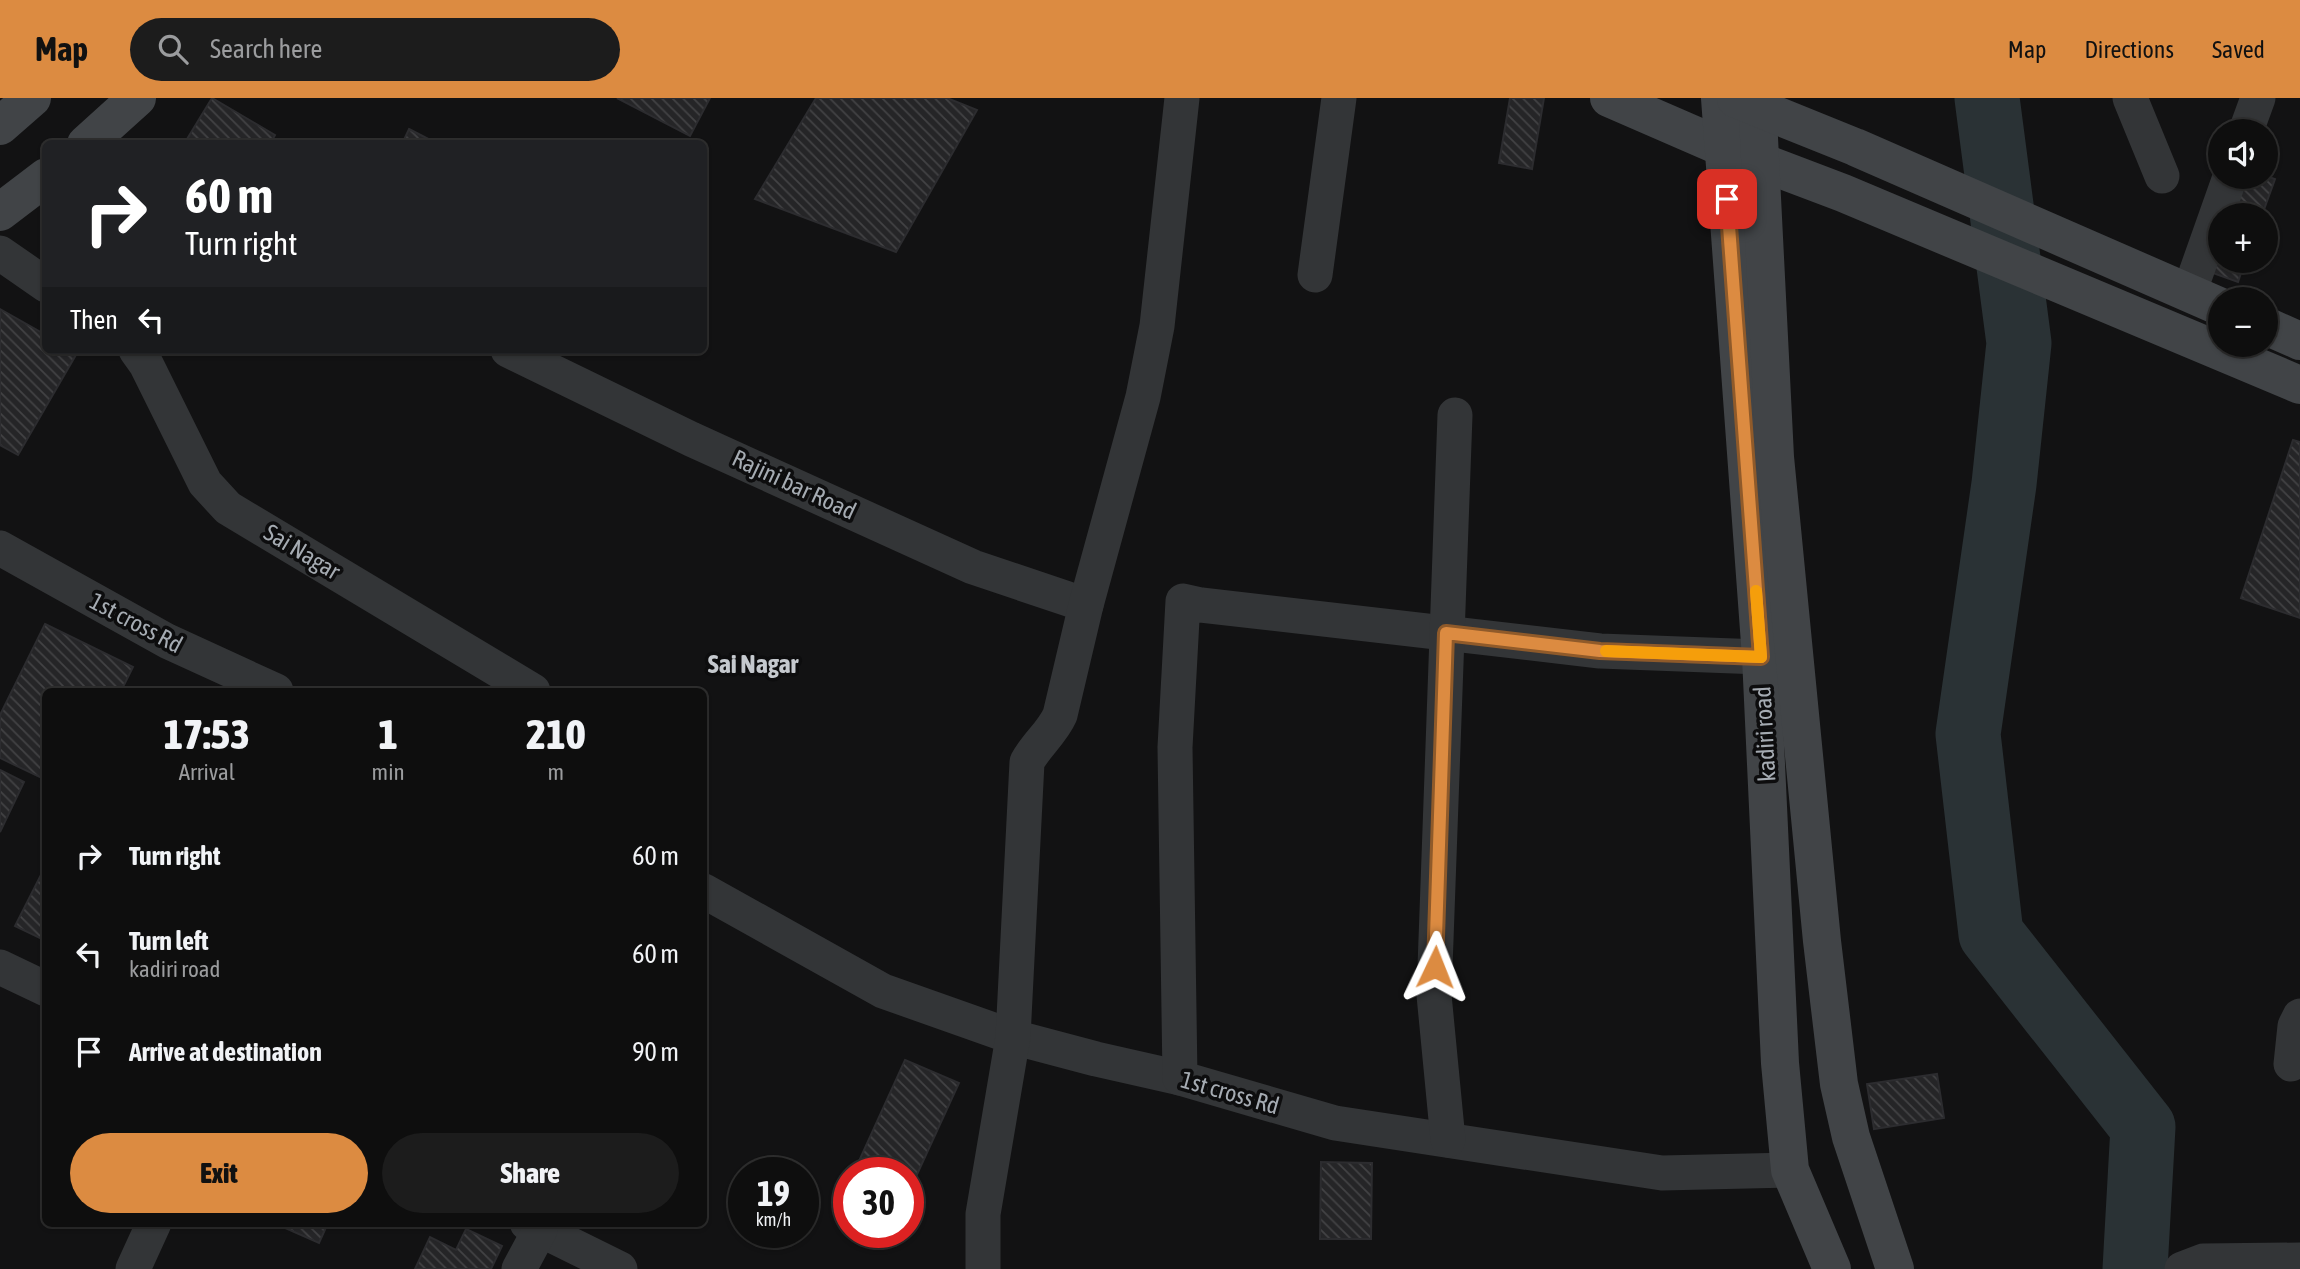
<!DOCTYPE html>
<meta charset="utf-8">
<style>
:root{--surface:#0e0e0e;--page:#1c1c1c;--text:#f1f3f6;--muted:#9b9c9e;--line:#2e2e2e;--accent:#dc8b41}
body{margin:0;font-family:"Asap Condensed",sans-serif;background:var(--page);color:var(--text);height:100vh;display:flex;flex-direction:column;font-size:26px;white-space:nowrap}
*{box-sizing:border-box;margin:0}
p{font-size:23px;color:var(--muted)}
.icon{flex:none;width:38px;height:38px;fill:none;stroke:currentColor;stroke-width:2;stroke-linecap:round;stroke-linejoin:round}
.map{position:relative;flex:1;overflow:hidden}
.side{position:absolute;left:42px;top:590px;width:665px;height:539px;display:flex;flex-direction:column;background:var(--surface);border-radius:10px;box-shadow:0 2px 5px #0004,0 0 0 2px var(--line)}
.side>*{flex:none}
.guide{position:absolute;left:42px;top:42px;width:665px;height:214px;border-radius:10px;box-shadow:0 2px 5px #0004,0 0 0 2px var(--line);background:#202124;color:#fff;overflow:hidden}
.buttons{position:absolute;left:2208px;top:21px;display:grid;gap:14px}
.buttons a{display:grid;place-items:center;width:70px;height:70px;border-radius:50%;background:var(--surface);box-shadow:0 2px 5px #0004,0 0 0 2px var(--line);font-size:35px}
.speed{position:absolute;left:728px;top:1059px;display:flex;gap:14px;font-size:35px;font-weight:700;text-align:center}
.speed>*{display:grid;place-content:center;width:91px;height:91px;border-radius:50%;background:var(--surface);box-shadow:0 2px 5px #0004,0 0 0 2px var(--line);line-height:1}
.speed small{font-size:18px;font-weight:400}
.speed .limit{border:10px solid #d22;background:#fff;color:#111}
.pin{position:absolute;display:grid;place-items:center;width:60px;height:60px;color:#fff;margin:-30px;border-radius:14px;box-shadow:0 4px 10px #0006}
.me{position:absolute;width:77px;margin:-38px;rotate:2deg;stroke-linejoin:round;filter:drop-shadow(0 0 5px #0008)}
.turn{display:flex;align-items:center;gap:24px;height:147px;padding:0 28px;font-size:32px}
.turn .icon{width:91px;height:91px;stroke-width:2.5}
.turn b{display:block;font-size:49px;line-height:60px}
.then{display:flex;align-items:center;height:66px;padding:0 28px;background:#0003;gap:14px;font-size:26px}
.eta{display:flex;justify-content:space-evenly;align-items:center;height:119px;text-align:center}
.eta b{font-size:42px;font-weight:800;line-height:49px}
.cta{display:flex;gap:14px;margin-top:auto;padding:14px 28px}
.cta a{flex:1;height:80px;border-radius:42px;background:var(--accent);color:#111;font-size:28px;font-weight:800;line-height:80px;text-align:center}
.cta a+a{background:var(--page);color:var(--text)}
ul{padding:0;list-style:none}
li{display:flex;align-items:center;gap:21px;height:98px;padding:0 28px}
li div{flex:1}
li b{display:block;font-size:26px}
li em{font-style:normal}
header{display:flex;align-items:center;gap:42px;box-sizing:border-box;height:98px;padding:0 35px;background:var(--accent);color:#111}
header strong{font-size:33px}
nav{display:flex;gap:38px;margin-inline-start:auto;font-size:24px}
.search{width:490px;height:63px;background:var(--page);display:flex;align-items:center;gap:18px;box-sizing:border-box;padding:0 24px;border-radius:38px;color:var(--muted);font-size:26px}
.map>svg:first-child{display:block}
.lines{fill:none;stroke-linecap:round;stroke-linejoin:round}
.river{stroke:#2a3235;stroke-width:65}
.building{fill:url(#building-back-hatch);stroke:#2c2c2f;stroke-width:2}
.street{stroke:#333537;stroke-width:35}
.secondary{stroke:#414447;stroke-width:38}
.route-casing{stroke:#8f5a2a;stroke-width:18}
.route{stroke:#dc8b41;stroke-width:12}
.slow{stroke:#f59e0b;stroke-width:12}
.labels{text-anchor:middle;stroke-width:7;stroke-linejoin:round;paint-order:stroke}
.street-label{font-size:24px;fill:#a5abb2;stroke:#0d0d0e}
.neighbourhood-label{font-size:26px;font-weight:bold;fill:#c5c9ce;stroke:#0d0d0e}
</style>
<header>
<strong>Map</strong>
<div class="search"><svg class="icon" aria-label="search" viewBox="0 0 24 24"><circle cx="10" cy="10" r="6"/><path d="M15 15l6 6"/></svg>Search here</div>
<nav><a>Map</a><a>Directions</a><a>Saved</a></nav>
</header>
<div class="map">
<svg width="2300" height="1171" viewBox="0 0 2300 1171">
<defs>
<pattern id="building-back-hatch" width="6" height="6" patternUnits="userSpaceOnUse" patternTransform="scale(1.75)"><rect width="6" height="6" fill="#252527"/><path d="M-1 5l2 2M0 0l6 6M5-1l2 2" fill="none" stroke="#424244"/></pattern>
</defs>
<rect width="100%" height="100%" fill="#121213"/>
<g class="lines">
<!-- river -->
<path class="river" d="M 1987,0 L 2019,245 L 2004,386 L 1968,636 L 1991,836 L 2143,1029 L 2135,1171"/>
</g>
<!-- building -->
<g class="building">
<path d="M 212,0 L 275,37 L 270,46 L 184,46 Z"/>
<path d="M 617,0 L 710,0 L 690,38 Z"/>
<path d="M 816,0 L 947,0 L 977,12 L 896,154 L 755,101 Z"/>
<path d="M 1510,0 L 1544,0 L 1532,71 L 1499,65 Z"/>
<path d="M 409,31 L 438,46 L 402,46 Z"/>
<path d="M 2266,78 L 2275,81 L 2262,117 L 2226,117 L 2240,79 Z"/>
<path d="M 2221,133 L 2221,163 L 2245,163 L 2238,184 L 2207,173 Z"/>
<path d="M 0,211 L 46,237 L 46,252 L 72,252 L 77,255 L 18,357 L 0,347 Z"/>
<path d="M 2293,342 L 2300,344 L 2300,520 L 2241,500 Z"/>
<path d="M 45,526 L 133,569 L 121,593 L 46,593 L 46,682 L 0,660 L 0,617 Z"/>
<path d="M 0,672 L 24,684 L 0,734 Z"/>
<path d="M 46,767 L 46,843 L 15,828 Z"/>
<path d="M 905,962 L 959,985 L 908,1096 L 908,1074 L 854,1074 Z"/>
<path d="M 1937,976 L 1944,1020 L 1874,1031 L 1867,986 Z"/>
<path d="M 1321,1064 L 1372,1065 L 1371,1141 L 1320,1141 Z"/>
<path d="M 274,1125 L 328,1125 L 319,1145 Z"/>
<path d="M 466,1131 L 502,1148 L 491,1171 L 415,1171 L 430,1139 L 456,1152 Z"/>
</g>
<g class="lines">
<!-- street -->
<g class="street">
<path d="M 2130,0 L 2162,78"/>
<path d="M 2246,33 L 2258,0"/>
<path d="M 0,155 L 46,187"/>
<path d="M 1315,177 L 1339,0"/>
<path d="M 2189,195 L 2230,79"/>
<path d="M 136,252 L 146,266 L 205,385 L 228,410 L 533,593"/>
<path d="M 508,252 L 691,341 L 973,469 L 1086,507"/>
<path d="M 0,450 L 167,543 L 276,593"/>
<path d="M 704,793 L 883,893 L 1013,939 L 1096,961 L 1180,980 L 1335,1025 L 1662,1075 L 1790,1072"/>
<path d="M 0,869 L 46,891"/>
<path d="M 2291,966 L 2295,928 L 2300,918"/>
<path d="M 1180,980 L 1175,649 L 1183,503 L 1201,507 L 1600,553 L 1761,559"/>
<path d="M 1448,1042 L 1434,897 L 1455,317"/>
<path d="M 527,1125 L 620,1171"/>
<path d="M 133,1171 L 154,1125"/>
<path d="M 519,1171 L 540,1132"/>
<path d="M 983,1171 L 983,1116 L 1013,939 L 1027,664 C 1036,647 1052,635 1060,617 L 1086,507 L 1143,299 L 1157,228 L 1182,0"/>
<path d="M 2182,1171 L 2203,1163 L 2300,1162"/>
</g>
<!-- secondary -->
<g class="secondary">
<path d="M 1609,0 L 1724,50 L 1843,95 L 2300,287"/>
<path d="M 1720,0 L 1761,559 L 1780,965 L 1790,1072 L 1832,1171"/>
<path d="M 1757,0 L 1775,359 L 1822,843 L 1839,986 L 1851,1039 L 1895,1171"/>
<path d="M 1736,1 L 1855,49 L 2221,209"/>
<path d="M 0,28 L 32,0"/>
<path d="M 86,46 L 137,0"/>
<path d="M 0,114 L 46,79"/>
<path d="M 2266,228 L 2300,243"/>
</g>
</g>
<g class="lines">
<!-- route casing -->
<g class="route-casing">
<path id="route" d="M 1435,869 L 1446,535 L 1600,553 L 1761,559 L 1727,101"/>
</g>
<!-- route -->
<use href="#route" class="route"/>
<!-- slow -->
<path class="slow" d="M 1606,553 L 1761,559 L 1756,493"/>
</g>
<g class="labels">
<!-- street labels -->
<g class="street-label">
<text transform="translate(794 387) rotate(25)" y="8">Rajini bar Road</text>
<text transform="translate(302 454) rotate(31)" y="8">Sai Nagar</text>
<text transform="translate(136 525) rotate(28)" y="8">1st cross Rd</text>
<text transform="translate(1765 636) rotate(-93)" y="8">kadiri road</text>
<text transform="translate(1230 995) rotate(16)" y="8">1st cross Rd</text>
</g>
<!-- neighbourhood labels -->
<g class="neighbourhood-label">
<text x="753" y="575">Sai Nagar</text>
</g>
</g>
</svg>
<div class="buttons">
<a><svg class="icon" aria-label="sound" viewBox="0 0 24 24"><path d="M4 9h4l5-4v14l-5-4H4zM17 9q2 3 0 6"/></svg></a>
<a>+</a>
<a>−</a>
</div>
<div class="speed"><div>19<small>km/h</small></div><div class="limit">30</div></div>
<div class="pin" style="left:1727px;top:101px;background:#d93025"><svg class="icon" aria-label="arrive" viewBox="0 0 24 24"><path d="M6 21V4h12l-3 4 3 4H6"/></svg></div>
<svg class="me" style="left:1435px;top:869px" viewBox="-20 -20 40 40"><path d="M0-17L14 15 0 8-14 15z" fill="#dc8b41" stroke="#fff" stroke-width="4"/></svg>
<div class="guide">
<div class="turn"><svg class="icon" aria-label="right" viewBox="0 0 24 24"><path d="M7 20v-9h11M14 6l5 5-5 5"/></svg><div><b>60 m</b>Turn right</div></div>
<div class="then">Then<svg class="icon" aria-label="left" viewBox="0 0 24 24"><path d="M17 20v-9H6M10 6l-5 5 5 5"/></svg></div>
</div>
<section class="side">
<div class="eta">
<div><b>17:53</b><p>Arrival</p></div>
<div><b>1</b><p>min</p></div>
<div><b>210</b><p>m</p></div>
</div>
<ul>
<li><svg class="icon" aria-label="right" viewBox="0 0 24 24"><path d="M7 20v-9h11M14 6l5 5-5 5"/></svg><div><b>Turn right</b></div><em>60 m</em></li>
<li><svg class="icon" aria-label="left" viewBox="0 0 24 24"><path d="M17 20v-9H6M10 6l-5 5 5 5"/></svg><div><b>Turn left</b><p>kadiri road</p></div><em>60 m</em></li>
<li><svg class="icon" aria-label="arrive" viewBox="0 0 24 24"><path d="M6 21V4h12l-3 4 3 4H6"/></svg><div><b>Arrive at destination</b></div><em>90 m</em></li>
</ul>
<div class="cta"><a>Exit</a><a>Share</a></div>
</section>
</div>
